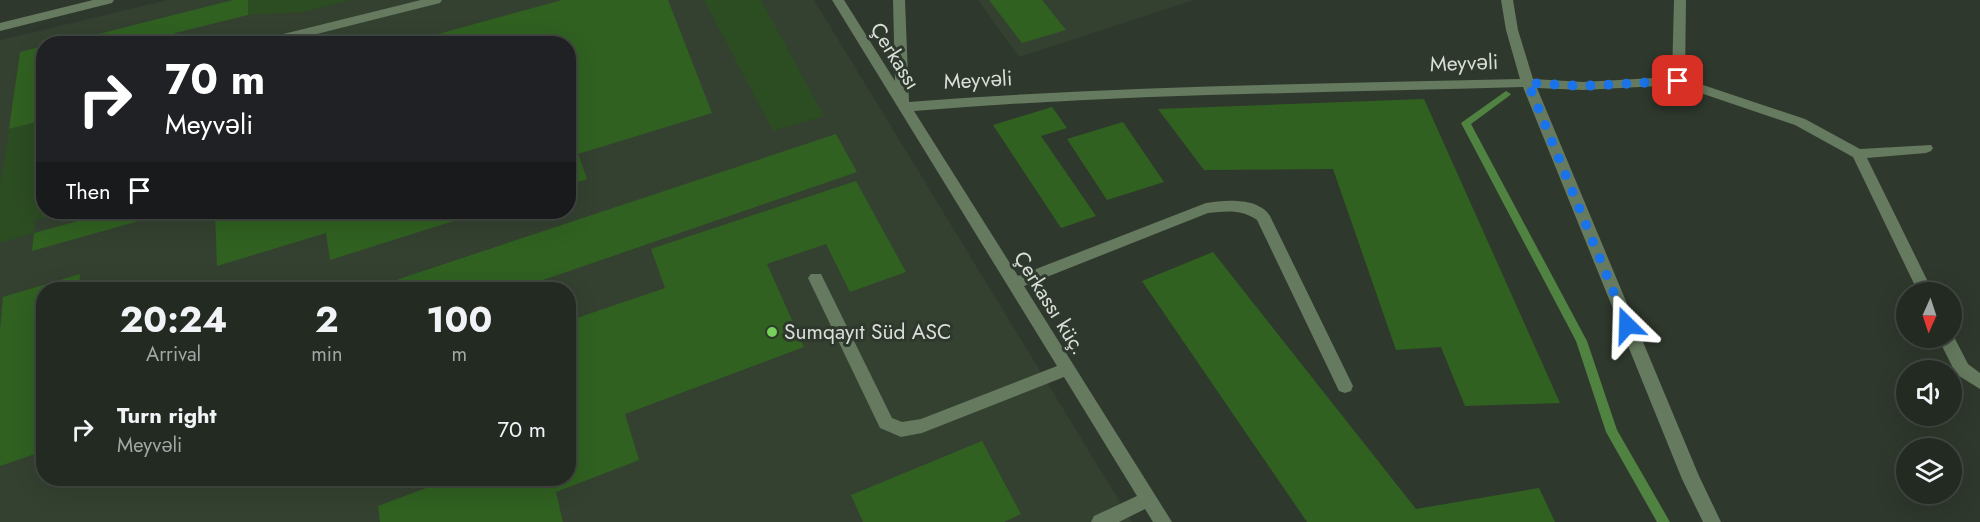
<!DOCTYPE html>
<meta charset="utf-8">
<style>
:root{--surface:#232a22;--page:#2b322a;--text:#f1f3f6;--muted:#a3a7a5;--line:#404640}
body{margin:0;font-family:Jost,sans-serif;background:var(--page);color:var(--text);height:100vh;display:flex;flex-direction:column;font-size:22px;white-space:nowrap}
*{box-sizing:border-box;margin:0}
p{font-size:20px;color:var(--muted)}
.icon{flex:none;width:33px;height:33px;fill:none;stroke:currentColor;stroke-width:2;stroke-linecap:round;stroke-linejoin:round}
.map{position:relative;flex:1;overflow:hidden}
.details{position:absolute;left:36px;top:282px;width:540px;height:204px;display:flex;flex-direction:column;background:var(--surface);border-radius:24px;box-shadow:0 6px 24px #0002,0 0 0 2px var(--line)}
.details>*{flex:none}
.hud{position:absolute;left:36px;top:36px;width:540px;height:183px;border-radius:24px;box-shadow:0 6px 24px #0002,0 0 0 2px var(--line);background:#202124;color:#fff;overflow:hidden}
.needle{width:39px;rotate:183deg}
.fabs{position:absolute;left:1896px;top:282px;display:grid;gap:12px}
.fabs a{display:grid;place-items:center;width:66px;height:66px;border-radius:50%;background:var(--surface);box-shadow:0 6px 24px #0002,0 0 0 2px var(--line);font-size:30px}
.pin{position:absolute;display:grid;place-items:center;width:51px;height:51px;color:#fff;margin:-26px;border-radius:12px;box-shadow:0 3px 9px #0006}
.me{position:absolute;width:66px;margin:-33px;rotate:338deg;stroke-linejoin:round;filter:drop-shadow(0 0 4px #0008)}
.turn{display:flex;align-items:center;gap:21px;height:126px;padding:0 30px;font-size:27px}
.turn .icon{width:78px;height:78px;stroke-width:2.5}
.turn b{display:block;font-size:42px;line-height:51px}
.then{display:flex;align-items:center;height:57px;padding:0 30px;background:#0003;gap:12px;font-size:22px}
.eta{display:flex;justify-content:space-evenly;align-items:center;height:102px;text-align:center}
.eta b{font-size:36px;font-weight:700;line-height:42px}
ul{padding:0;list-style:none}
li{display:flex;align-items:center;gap:18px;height:90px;padding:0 30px}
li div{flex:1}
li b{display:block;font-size:22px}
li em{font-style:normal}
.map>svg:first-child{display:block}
.built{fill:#344130;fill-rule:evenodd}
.green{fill:#2c4c22}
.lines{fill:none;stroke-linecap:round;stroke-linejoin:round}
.stream{fill:#508241;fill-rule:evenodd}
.building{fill:#306121}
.minor{fill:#657a5f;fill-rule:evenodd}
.route{stroke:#1a73e8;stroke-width:10;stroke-dasharray:0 18}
.poi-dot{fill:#76d25a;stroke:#2f382d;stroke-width:2}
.labels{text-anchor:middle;stroke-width:6;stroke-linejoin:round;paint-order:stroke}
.street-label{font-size:21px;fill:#d9dfd8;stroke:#2f382d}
.poi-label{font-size:21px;fill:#d9dfd8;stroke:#2f382d;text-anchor:start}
</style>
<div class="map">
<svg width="1980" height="522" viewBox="0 0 1980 522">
<rect width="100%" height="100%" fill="#2f382d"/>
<!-- built -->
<g class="built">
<path d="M 168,0 L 814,0 L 1132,522 L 0,522 L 0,40 ZM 44,44 L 568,44 L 568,212 L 44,212 ZM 44,290 L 568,290 L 568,478 L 44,478 Z"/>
<path d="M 978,0 L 1194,0 L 1019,57 Z"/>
</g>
<!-- green -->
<g class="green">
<path d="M 248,0 L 352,0 L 304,12 L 248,15 Z"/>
<path d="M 704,0 L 761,0 L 824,116 L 773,131 Z"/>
<path d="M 43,120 L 44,212 L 67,212 L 35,220 L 34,233 L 0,243 L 0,185 L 9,129 Z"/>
</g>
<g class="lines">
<!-- stream -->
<path class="stream" d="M 1506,91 L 1511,94 L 1509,96 L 1471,124 L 1587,341 L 1617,430 L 1670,522 L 1657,522 L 1606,432 L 1576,341 L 1461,123 Z"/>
</g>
<!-- building -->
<g class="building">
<path d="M 233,0 L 248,0 L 248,15 L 175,33 L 175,44 L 59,44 Z"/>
<path d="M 562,0 L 668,0 L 712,113 L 578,154 L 587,179 L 568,185 L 568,44 L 402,44 Z"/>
<path d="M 989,0 L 1042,0 L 1066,30 L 1022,43 Z"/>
<path d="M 44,46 L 44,120 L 9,129 L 20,52 Z"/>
<path d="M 1424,99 L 1560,403 L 1465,406 L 1441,347 L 1396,350 L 1333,169 L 1204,170 L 1158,109 Z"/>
<path d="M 1052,107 L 1067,128 L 1041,136 L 1096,216 L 1061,228 L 993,125 Z"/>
<path d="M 1123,122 L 1164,182 L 1107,200 L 1067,139 Z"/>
<path d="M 836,134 L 857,172 L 514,290 L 366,290 Z"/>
<path d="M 856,181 L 906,272 L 850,292 L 826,244 L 767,264 L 804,347 L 625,414 L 639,460 L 556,492 L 563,522 L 380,522 L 378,506 L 429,487 L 427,478 L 568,478 L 568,321 L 665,288 L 651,249 Z"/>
<path d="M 111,212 L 160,212 L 160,215 L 32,251 L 34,233 Z"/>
<path d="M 215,212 L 482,212 L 330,260 L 326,233 L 217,266 Z"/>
<path d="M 1213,252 L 1416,509 L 1539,488 L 1555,522 L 1307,522 L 1142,281 Z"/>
<path d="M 80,274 L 79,290 L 44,290 L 44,451 L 0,466 L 0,330 L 3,297 Z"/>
<path d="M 982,441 L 1021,514 L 1004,522 L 863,522 L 851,495 Z"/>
</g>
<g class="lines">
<!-- minor -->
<g class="minor">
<path d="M 93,0 L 114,0 L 112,3 L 0,31 L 0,23 Z"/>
<path d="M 421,0 L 442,0 L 440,3 L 277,44 L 253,44 L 259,40 Z"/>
<path d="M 832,0 L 844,0 L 895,81 L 893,0 L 905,0 L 909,102 C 1112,86 1316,84 1520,79 L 1506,30 L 1501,0 L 1513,0 L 1518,30 L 1533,79 L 1583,82 L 1672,77 L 1674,0 L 1686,0 L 1685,79 L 1805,119 L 1860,149 L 1931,145 L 1933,148 L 1931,151 L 1926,153 L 1867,158 L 1933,292 L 1918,292 L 1853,157 L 1795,125 L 1677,85 L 1583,90 L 1537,88 L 1699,476 L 1721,522 L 1703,522 L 1682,479 L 1523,87 C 1320,93 1116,94 914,111 L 1018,276 L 1206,203 C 1225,200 1258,197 1270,216 L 1353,386 L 1351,391 L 1345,393 L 1339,391 L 1257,220 C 1242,209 1226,211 1208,213 L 1024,286 L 1172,522 L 1153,522 L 1145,509 L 1119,522 L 1091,522 L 1094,516 L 1137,496 L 1064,377 L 922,433 L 901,437 L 880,428 L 808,278 L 811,274 L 821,274 L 892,418 L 902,422 L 921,419 L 1057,366 Z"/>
<path d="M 1952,333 L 1968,364 L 1980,373 L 1980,389 L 1956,374 L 1938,338 L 1952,338 Z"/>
</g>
</g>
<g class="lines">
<!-- route -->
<path class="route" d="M 1627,325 L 1528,83 L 1583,86 L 1678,81"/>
</g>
<!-- markers -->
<circle class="poi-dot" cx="772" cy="332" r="6"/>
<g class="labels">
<!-- street labels -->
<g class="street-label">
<text transform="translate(895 56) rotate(58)" y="7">Çerkassı</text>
<text transform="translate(1464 63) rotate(-2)" y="7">Meyvəli</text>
<text transform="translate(978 80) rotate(-3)" y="7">Meyvəli</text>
<text transform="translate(1050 303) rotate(58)" y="7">Çerkassı küç.</text>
</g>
<!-- poi labels -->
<g class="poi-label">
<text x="784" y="339">Sumqayıt Süd ASC</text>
</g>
</g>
</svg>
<div class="fabs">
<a><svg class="needle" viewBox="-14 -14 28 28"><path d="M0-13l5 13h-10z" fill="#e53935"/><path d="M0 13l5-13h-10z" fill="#a3a7a5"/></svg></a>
<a><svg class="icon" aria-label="sound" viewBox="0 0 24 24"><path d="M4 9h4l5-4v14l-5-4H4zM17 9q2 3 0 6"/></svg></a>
<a><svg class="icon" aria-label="layers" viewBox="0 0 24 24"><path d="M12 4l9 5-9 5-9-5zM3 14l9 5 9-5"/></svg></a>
</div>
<div class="pin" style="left:1678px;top:81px;background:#d93025"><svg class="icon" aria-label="arrive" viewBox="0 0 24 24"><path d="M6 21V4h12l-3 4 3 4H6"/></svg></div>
<svg class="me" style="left:1627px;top:325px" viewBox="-20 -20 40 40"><path d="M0-17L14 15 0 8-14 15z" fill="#1a73e8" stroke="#fff" stroke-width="4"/></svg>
<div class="hud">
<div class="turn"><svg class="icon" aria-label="right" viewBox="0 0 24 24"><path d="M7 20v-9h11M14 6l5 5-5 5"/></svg><div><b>70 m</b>Meyvəli</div></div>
<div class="then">Then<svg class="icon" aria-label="arrive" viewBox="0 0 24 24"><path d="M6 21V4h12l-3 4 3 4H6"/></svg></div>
</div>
<section class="details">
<div class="eta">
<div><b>20:24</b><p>Arrival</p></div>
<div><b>2</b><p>min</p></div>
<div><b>100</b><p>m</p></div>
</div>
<ul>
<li><svg class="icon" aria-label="right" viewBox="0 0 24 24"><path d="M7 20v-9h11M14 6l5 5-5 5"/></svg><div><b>Turn right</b><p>Meyvəli</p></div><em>70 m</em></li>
</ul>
</section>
</div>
